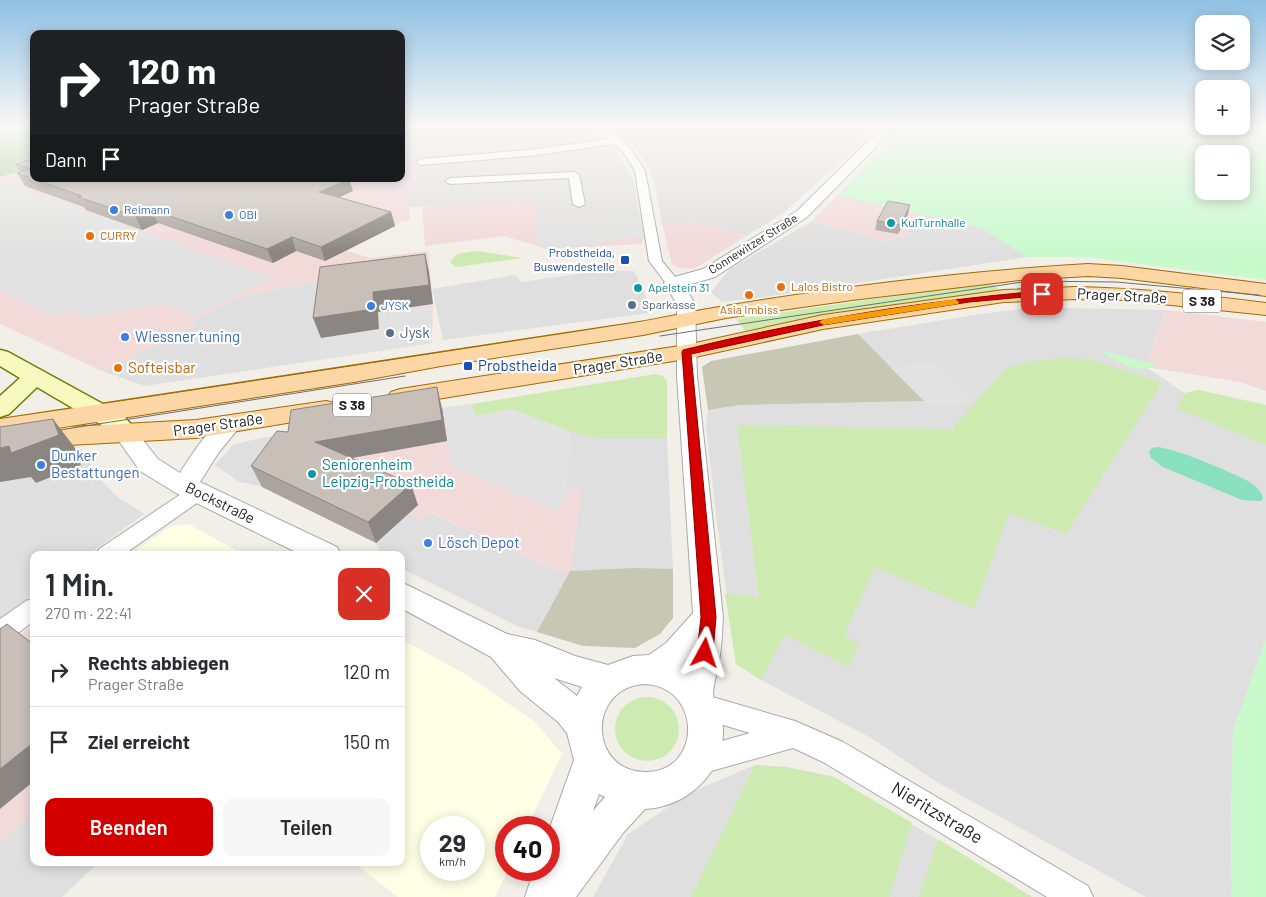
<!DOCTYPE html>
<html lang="de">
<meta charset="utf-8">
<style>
:root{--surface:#fff;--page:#f7f7f7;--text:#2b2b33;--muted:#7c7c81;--line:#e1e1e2;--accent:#d40000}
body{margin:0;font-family:Barlow,sans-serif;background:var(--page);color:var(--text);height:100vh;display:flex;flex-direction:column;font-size:19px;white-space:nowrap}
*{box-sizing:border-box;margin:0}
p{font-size:16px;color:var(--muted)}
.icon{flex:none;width:28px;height:28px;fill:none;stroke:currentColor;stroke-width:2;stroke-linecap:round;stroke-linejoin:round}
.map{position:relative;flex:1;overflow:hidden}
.drawer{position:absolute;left:30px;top:551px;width:375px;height:315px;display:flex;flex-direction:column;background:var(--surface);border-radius:10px;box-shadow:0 2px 12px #0003}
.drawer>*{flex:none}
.banner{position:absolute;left:30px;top:30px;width:375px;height:152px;border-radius:10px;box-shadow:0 2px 12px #0003;background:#202124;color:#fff;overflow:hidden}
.controls{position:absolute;left:1195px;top:15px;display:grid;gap:10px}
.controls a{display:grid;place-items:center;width:55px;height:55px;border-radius:10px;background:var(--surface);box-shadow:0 2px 12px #0003;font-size:25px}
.speed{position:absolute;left:420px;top:816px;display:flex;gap:10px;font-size:25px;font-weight:700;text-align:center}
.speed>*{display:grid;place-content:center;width:65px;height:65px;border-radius:50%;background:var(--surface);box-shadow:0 2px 12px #0003;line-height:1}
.speed small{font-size:12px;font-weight:400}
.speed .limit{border:8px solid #d22;background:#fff;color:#111}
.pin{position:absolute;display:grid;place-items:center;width:42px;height:42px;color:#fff;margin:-21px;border-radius:10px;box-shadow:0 2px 8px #0006}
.me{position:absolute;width:55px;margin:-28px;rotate:5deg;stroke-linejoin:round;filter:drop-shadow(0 0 4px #0008)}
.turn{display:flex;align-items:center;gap:18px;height:105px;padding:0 15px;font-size:22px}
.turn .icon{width:65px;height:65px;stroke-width:2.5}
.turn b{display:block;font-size:35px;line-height:42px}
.then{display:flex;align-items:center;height:48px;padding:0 15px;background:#0003;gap:10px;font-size:19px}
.round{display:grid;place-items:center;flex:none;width:52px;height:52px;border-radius:10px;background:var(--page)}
.overview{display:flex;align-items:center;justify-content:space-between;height:85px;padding:0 15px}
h1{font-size:30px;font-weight:600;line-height:38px}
.cta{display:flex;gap:10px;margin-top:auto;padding:10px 15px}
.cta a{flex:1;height:58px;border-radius:10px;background:var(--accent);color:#fff;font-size:20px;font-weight:600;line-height:58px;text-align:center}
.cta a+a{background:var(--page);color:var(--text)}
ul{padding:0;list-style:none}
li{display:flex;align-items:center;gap:15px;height:70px;padding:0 15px;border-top:1px solid var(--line)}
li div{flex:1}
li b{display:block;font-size:19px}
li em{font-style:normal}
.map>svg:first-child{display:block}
.residential{fill:#e0dfdf}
.commercial{fill:#f2dad9}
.industrial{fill:#ebdbe8}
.education{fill:#ffffe5;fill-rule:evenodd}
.construction{fill:#c7c7b4}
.grass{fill:#cdebb0}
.forest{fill:#add19e}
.park{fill:#c8facc;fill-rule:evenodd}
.pitch{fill:#88e0be}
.parking{fill:#e2e2e2}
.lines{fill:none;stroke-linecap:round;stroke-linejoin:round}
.minor-casing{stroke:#a9a9a9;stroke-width:2}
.tertiary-casing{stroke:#a9a9a9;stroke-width:2}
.secondary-casing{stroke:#707d05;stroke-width:3}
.primary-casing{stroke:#a06b00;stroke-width:2}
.minor{fill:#fff;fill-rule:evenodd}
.tertiary{fill:#fff;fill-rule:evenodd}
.secondary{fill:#f7fabf;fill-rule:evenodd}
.primary{fill:#fcd6a4;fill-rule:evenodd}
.tram{stroke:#707070;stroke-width:1}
.wall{fill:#aba49e}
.shaded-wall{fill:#8b8681}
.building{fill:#c7bfb8;stroke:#8b8681}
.route{fill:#d40000;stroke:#8a0000}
.slow{fill:#f59e0b}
.shop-dot{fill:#3f7fe0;stroke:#fff;stroke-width:2}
.culture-dot{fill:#0f9aa8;stroke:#fff;stroke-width:2}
.food-dot{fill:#e8710a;stroke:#fff;stroke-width:2}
.transit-dot{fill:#1a4fb4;stroke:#fff;stroke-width:2}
.service-dot{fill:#5c6f8a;stroke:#fff;stroke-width:2}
.labels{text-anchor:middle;stroke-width:4.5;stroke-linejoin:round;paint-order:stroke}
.far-shop-label{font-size:12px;fill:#366cbe;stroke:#fff;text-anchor:start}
.far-culture-label{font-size:12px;fill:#0d838f;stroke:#fff;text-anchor:start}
.far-food-label{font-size:12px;fill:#c56008;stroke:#fff;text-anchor:start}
.far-street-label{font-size:12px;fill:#222;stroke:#fff}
.far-transit-label{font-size:12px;fill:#164399;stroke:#fff;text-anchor:end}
.far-service-label{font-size:12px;fill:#4e5e75;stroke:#fff;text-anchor:start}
.shield{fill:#fff;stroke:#646464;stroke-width:1}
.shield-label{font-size:14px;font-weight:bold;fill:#222}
.street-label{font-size:15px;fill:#222;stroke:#fff}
.service-label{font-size:15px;fill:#4e5e75;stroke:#fff;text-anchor:start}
.shop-label{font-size:15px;fill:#366cbe;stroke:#fff;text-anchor:start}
.transit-label{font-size:15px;fill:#164399;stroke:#fff;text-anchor:start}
.food-label{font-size:15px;fill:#c56008;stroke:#fff;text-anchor:start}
.culture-label{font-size:15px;fill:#0d838f;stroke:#fff;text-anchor:start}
.near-street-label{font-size:18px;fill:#222;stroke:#fff}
</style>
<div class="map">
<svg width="1266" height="897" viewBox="0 0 1266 897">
<rect width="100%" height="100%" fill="#f2efe9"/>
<!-- residential -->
<g class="residential">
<path d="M 401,126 L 590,126 L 603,140 L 486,154 L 401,161 Z"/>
<path d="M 608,126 L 876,126 L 863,142 L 782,214 L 746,236 L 727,230 L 693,223 L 662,224 L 654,181 L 645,160 L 636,149 Z"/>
<path d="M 610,145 L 617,152 L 634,181 L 640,216 L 536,222 L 537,201 L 409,207 L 409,196 L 421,163 L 491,158 Z"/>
<path d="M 915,213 L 982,228 L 1027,257 L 772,296 L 722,302 L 711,292 L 730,269 L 812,221 L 886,241 L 908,235 Z"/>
<path d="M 598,271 L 634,271 L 645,293 L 649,313 L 443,340 L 432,289 L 516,275 L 521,282 Z"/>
<path d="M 327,280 L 319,360 L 145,386 L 102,371 L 193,326 L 195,320 L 243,295 Z"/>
<path d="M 1066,308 L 1166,310 L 1146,367 L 1185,393 L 1198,390 L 1266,405 L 1266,639 L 1233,732 L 1231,825 L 1232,897 L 1146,897 L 935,781 L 873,739 L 761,680 L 736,664 L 716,515 L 706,425 L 708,410 L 740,405 L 923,401 L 858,334 L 980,314 L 1022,309 Z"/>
<path d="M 442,408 L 447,441 L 325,463 L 556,571 L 570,571 L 581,490 L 566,492 L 571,432 L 595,438 L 667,438 L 673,569 L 570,571 L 537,632 L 519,627 L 401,568 L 401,555 L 381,555 L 376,543 L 260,486 L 239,482 L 215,465 L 233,445 L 256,439 Z"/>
<path d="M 80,447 L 100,479 L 118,497 L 144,514 L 88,555 L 34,555 L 34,594 L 0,618 L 0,457 Z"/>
<path d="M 755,765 L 786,767 L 834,777 L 1032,897 L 593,897 L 628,834 L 689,793 Z"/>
<path d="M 34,812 L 34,862 L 98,863 L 62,897 L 0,897 L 0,842 Z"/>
</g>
<!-- commercial -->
<g class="commercial">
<path d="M 34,167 L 34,179 L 342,179 L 409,196 L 410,220 L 397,223 L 347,251 L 371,258 L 428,251 L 433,304 L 432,343 L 319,360 L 327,280 L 243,295 L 195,320 L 193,326 L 102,371 L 0,324 L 0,177 Z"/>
<path d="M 838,195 L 915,213 L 908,235 L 886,241 L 812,221 Z"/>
<path d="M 537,201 L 536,222 L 640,216 L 644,237 L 641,244 L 547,249 L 504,236 L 425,246 L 422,207 Z"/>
<path d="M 693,223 L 727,230 L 746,236 L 694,269 L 679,268 L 672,264 L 662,224 Z"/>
<path d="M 1166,310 L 1266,322 L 1266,391 L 1240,382 L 1146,367 Z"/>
<path d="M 472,404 L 475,416 L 511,409 L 571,432 L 566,492 L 582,490 L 570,571 L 556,571 L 431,512 L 423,520 L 409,513 L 417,505 L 323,463 L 447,441 L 442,408 Z"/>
<path d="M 34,625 L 34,812 L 0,842 L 0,649 Z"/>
</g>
<!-- industrial -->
<path class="industrial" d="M 422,160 L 409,196 L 342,179 L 401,179 L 401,161 Z"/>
<!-- education -->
<g class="education">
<path d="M 188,524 L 245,555 L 130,555 L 169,527 Z"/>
<path d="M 401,639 L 465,674 L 534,721 L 562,754 L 527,827 L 506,828 L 506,870 L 508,870 L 495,897 L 398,897 L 354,863 L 401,862 ZM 431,828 L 474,828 L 474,870 L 431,870 Z"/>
</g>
<!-- construction -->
<g class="construction">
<path d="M 858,334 L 924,401 L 740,405 L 708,410 L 702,367 L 711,361 Z"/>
<path d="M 635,568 L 673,569 L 673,618 L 660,634 L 635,648 L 583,646 L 537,632 L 570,571 Z"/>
</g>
<!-- grass -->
<g class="grass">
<path d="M 478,251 L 523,258 L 456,267 L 450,262 L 457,254 Z"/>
<path d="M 990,282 L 1001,291 L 818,318 L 747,333 L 736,319 Z"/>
<path d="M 1071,358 L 1092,360 L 1162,383 L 1066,534 L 1009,513 L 974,609 L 875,567 L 844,636 L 859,644 L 849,667 L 785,635 L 761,680 L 736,664 L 725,594 L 759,597 L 737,425 L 952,429 L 1005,369 C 1026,360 1049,359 1071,358 Z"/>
<path d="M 655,374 L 663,376 L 667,381 L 667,438 L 595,438 L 571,432 L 511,409 L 475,416 L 472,404 Z"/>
<path d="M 1198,390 L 1266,405 L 1266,445 L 1176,408 L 1185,393 Z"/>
<circle cx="647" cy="729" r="32"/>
<path d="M 755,765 L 786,767 L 834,777 L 912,823 L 889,897 L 691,897 Z"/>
<path d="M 938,839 L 1032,897 L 919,897 Z"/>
</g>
<!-- forest -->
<path class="forest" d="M 0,126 L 34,126 L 34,167 L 0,177 Z"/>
<!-- park -->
<g class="park">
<path d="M 904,126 L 1266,126 L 1266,280 L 1084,257 L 1027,257 L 982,228 L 838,195 L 873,159 L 891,145 ZM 1204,154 L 1241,154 L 1241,191 L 1204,191 Z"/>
<path d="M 1099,350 L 1156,365 C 1140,377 1112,359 1099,350 Z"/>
<path d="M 1266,639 L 1266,897 L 1232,897 L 1231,825 L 1233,732 Z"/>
</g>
<!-- pitch -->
<path class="pitch" d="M 1157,447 C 1175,448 1230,472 1248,481 C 1254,485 1262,491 1263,498 L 1261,501 L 1242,500 L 1163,467 L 1151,458 L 1149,452 L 1152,448 Z"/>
<!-- parking -->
<g class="parking">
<path d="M 4,182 L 254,271 L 275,276 L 194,317 L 164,304 L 77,318 L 81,311 L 66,311 L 54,316 L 0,291 L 0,183 Z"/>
<path d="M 640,216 L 644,237 L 604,239 L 604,245 L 561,248 L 548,248 L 537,245 L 535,242 L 536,222 Z"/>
<path d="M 430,305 L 432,343 L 319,360 L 321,338 L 379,329 L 378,312 Z"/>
<path d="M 932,361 L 971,400 L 941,407 L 924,401 L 891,368 Z"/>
<path d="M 472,404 L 475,416 L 511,409 L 571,432 L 566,492 L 558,511 L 452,467 L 442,408 Z"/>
</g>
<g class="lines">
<!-- minor casing -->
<g class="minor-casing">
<g id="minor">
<path d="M 595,126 L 605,126 L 631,149 L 645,171 L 662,261 L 680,283 L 678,286 L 668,286 L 649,261 L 635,171 L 624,153 L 614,144 L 529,156 L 421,165 L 416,162 L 421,159 L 529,150 L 609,139 Z"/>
<path d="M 574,172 L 579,175 L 585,204 L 579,207 L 573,204 L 569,178 L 450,184 L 445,181 L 450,178 Z"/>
<path d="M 197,486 L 204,488 L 207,493 L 204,498 L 123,555 L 96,555 L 99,549 L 190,488 Z"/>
<path d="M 34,598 L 34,621 L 9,640 L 0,644 L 0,619 L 26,601 Z"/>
<path d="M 702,694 L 795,721 L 843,742 L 1088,886 L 1093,897 L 1047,897 L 823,762 L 793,748 L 697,775 L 687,771 L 683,761 L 687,751 L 750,733 L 693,716 L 689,707 L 693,698 Z"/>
</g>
</g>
<!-- tertiary casing -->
<g class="tertiary-casing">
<g id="tertiary">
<path d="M 879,126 L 890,126 L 875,148 L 807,217 L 715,277 L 684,286 L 695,304 L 697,376 L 723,617 C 722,630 722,643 720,655 C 718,668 714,681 713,693 C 713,702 723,717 723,730 C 724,773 687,807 645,809 L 623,833 L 576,897 L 525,897 L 534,870 L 549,870 L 549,830 L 574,760 L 567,733 L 558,722 L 520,691 L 491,657 L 401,608 L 401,582 L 507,634 L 535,640 L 575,656 L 608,665 L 633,656 L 649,655 L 666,643 L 693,613 L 677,376 L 677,304 L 664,283 L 667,279 L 703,269 L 797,211 L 867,142 ZM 554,678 L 582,687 L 577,696 ZM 645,684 C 703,687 702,773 645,772 C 588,771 587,687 645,684 ZM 599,794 L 605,797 L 593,811 Z"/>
<path d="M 231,417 L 239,419 L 242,424 L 219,452 L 200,482 L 337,547 L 341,555 L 302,555 L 176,493 L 140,471 L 114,434 L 118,429 L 126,426 L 134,429 L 158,459 L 180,473 C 191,456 211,422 231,417 Z"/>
</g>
</g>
<!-- secondary casing -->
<g class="secondary-casing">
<path id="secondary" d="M 0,350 L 8,352 L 123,415 L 139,434 L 135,440 L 126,442 L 117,440 L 105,427 L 37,387 L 9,414 L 0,417 L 0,396 L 20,378 L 0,366 Z"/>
</g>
<!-- primary casing -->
<g class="primary-casing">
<g id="primary">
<path d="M 1088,264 L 1122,266 L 1266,284 L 1266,296 L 1122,278 L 1088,276 L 1020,280 L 852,300 L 726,318 L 643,335 L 441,366 L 354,382 L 0,437 L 0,419 C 213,388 426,355 639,322 C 668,317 697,310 726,306 C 845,286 967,271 1088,264 Z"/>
<path d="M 1076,287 C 1140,288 1203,295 1266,303 L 1266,315 L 1124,300 L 1076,299 L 1004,302 L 823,329 L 686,359 L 400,405 L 391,402 L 387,397 L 391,392 L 400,389 L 686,345 L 823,315 L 1004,290 Z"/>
<path d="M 326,401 L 335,403 L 339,409 L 335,415 L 196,438 L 69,445 L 0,457 L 0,439 L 69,427 L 196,420 Z"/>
</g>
</g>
<!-- minor -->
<use href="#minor" class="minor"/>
<!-- tertiary -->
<use href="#tertiary" class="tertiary"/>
<!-- secondary -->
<use href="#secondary" class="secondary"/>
<!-- primary -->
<use href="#primary" class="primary"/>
<!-- tram -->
<g class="tram">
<path d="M 660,336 L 1029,281 L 1116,282 L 1259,295"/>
<path d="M 47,432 L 405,376"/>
</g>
</g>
<!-- wall -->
<g class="wall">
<path d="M 16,164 L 353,191 L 339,197 L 391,212 L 395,226 L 325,261 L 296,251 L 273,263 L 158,223 L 142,230 L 86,210 L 84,207 L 25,186 L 17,173 L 20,172 Z"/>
<path d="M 908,214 L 898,234 L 875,230 L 877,221 Z"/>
<path d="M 442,408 L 447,441 L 352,458 L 418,505 L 376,543 L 262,487 L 251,466 L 288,432 Z"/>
</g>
<!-- shaded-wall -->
<g class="shaded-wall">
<path d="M 349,179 L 353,191 L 323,205 L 319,192 Z"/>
<path d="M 910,205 L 908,214 L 898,234 L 901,225 Z"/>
<path d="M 152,210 L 158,223 L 142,230 L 135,216 Z"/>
<path d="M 391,212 L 395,226 L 325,261 L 321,247 Z"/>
<path d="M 292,237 L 296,251 L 273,263 L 267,249 Z"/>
<path d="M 425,254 L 429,272 L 433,304 L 378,312 L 379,329 L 321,338 L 313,318 L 373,292 Z"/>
<path d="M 437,387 L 442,408 L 447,441 L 323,463 L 315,442 Z"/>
<path d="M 53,419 L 75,448 L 81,465 L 36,483 L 31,477 L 0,482 L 0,448 Z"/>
<path d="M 411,484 L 418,505 L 376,543 L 368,522 Z"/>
<path d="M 34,742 L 34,781 L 0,809 L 0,769 Z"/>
</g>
<!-- building -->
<g class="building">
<path d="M 34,159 L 34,179 L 349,179 L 319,192 L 391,212 L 321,247 L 292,237 L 267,249 L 152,210 L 135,216 L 78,197 L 82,196 L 17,173 L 31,169 L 16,164 Z"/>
<path d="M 888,201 L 910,205 L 901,225 L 877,221 Z"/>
<path d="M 425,254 L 429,285 L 373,292 L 374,309 L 313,318 L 320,267 Z"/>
<path d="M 437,387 L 442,420 L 315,442 L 411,484 L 368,522 L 251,466 L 277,431 L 288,432 L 291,410 Z"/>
<path d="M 53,419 L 59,435 L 11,453 L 9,446 L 0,448 L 0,427 Z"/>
<path d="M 7,624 L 34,645 L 34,742 L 0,769 L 0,629 Z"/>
</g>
<!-- sky -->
<linearGradient id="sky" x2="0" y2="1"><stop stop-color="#8fc0e4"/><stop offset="0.5" stop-color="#f9f8f5"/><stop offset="1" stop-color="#f9f8f5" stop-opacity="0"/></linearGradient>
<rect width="1266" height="252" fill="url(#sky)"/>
<!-- route -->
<path class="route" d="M 1042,291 L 1046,292 L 1046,295 L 969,302 L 823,325 L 691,354 L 716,617 L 713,653 L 710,658 L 705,660 L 700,658 L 697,653 L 701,617 L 682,352 L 683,350 C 801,321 921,301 1042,291 Z"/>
<!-- slow -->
<path class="slow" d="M 955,299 L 959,302 L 958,304 L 824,325 L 819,322 L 824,319 Z"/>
<!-- markers -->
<g class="shop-dot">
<circle cx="114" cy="210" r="5"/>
<circle cx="229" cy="215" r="5"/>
<circle cx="371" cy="306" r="5"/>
<circle cx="125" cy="337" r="5"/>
<circle cx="41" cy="465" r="5"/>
<circle cx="428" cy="543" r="5"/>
</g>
<g class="culture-dot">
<circle cx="891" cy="223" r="5"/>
<circle cx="638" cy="288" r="5"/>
<circle cx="312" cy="474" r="5"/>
</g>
<g class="food-dot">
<circle cx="90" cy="236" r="5"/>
<circle cx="781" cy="287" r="5"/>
<circle cx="749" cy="295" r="5"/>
<circle cx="118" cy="368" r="5"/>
</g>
<g class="transit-dot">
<rect x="620" y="255" width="10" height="10" rx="2.5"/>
<rect x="463" y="361" width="10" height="10" rx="2.5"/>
</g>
<g class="service-dot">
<circle cx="632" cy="305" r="5"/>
<circle cx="390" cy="333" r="5"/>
</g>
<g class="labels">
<!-- far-shop labels -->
<g class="far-shop-label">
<text x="124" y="214">Reimann</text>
<text x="239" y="219">OBI</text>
<text x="381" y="310">JYSK</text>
</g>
<!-- far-culture labels -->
<g class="far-culture-label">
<text x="901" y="227">KulTurnhalle</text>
<text x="648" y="292">Apelstein 31</text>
</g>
<!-- far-food labels -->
<g class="far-food-label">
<text x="100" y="240">CURRY</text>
<text x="791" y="291">Lalos Bistro</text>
<text x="749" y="314" text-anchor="middle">Asia Imbiss</text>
</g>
<!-- far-street labels -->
<g class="far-street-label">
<text transform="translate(753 244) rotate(-32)" y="4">Connewitzer Straße</text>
</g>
<!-- far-transit labels -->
<g class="far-transit-label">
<text x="615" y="257">Probstheida,<tspan x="615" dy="14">Buswendestelle</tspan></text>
</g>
<!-- far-service labels -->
<g class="far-service-label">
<text x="642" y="309">Sparkasse</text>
</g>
<!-- shield labels -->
<g class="shield">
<rect x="1183" y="289.5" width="38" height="23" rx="4"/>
<rect x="333" y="393.5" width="38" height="23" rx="4"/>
</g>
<g class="shield-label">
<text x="1202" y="306">S 38</text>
<text x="352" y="410">S 38</text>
</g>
<!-- street labels -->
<g class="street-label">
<text transform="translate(1122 296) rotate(3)" y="5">Prager Straße</text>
<text transform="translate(618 363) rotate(-9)" y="5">Prager Straße</text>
<text transform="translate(218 425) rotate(-8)" y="5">Prager Straße</text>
<text transform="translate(220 503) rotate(26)" y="5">Bockstraße</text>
</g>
<!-- service labels -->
<g class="service-label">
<text x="400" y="338">Jysk</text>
</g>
<!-- shop labels -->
<g class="shop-label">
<text x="135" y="342">Wiessner tuning</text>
<text x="51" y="461">Dunker<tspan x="51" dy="17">Bestattungen</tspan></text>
<text x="438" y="548">Lösch Depot</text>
</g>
<!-- transit labels -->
<g class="transit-label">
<text x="478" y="371">Probstheida</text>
</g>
<!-- food labels -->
<g class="food-label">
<text x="128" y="373">Softeisbar</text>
</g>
<!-- culture labels -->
<g class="culture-label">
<text x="322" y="470">Seniorenheim<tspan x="322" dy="17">Leipzig-Probstheida</tspan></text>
</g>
<!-- near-street labels -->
<g class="near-street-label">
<text transform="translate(937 813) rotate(31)" y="6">Nieritzstraße</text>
</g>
</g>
</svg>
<div class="controls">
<a><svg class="icon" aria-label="layers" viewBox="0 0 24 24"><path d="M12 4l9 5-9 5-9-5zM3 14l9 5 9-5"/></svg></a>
<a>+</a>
<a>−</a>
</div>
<div class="speed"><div>29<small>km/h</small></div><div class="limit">40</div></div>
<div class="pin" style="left:1042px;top:294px;background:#d93025"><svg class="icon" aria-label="arrive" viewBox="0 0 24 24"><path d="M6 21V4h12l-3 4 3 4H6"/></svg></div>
<svg class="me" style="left:705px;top:653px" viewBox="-20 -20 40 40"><path d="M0-17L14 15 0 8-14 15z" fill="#d40000" stroke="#fff" stroke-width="4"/></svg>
<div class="banner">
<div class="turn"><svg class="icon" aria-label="right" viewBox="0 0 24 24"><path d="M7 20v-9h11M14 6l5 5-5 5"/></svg><div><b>120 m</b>Prager Straße</div></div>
<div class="then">Dann<svg class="icon" aria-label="arrive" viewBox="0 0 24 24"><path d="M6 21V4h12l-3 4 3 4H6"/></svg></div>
</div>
<section class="drawer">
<div class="overview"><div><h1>1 Min.</h1><p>270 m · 22:41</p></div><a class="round" style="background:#d93025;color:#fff"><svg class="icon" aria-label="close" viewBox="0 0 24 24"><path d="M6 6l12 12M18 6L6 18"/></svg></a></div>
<ul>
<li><svg class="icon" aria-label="right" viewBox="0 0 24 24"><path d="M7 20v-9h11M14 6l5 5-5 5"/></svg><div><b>Rechts abbiegen</b><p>Prager Straße</p></div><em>120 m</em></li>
<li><svg class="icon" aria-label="arrive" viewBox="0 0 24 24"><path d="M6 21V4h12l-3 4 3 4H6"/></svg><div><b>Ziel erreicht</b></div><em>150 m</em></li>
</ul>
<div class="cta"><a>Beenden</a><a>Teilen</a></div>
</section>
</div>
